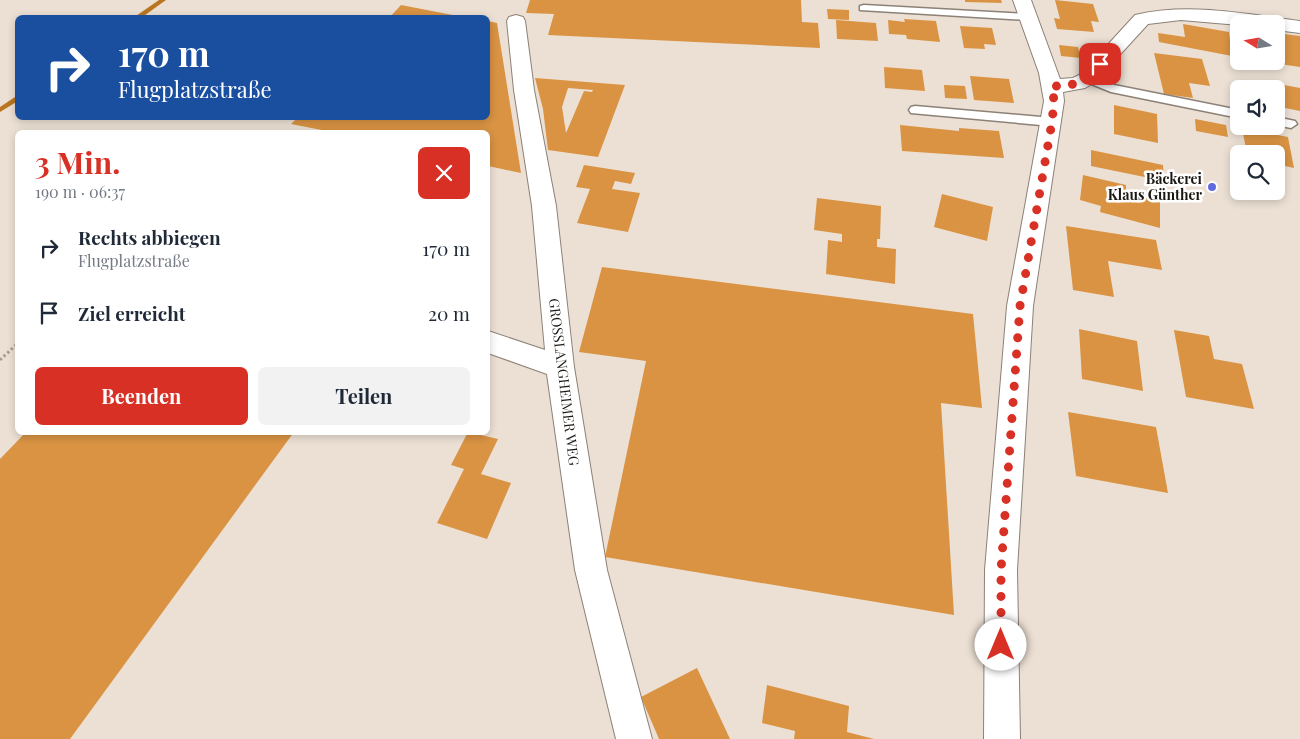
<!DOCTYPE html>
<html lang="de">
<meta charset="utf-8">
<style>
:root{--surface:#fff;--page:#f2f2f3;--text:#1f2937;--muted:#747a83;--accent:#d93025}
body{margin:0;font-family:"Playfair Display",serif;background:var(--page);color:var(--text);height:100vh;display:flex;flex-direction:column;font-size:19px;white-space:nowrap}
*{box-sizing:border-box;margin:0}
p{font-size:16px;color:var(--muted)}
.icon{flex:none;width:28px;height:28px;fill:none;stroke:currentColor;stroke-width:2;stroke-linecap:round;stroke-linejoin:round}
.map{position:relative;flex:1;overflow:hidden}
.panel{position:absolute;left:15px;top:130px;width:475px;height:305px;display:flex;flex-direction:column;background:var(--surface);border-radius:8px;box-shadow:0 2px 8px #0003}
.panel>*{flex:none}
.hud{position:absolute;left:15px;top:15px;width:475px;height:105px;border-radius:8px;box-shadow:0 2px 8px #0003;background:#1a4fa0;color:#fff;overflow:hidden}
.needle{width:32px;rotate:281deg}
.buttons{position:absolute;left:1230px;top:15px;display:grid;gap:10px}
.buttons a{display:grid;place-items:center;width:55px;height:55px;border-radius:8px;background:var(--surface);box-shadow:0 2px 8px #0003;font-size:25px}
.pin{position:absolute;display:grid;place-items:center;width:42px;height:42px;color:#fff;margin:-21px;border-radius:10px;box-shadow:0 2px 8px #0006}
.me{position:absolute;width:55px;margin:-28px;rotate:0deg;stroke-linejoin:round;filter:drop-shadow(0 0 4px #0008)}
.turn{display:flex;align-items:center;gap:18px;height:105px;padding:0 20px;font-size:22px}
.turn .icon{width:65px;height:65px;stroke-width:2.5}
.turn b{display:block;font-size:35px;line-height:42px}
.round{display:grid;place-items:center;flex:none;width:52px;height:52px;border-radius:8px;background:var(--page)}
.summary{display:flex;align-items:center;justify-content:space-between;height:85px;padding:0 20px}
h1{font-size:30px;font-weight:700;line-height:38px;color:var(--accent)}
.cta{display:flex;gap:10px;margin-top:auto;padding:10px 20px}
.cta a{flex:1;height:58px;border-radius:8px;background:var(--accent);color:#fff;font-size:20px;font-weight:700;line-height:58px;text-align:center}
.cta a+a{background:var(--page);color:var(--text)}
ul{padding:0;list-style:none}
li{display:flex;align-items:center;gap:15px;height:65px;padding:0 20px}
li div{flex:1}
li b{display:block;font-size:19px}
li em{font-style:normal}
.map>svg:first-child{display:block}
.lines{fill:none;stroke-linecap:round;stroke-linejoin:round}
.stream{fill:#ba751e;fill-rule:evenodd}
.building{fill:#d99343;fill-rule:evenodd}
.service-casing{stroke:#8c8177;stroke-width:3}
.minor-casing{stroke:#8c8177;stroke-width:2}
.path{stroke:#a69d94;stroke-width:3;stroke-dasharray:2.5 2.5;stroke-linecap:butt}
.service{fill:#fff;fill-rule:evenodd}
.minor{fill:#fff;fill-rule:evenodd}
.route{stroke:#d93025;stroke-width:9;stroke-dasharray:0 16.2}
.poi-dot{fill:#6169e1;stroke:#fff;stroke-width:2}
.labels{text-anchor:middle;stroke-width:5;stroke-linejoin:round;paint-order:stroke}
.poi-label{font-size:14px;font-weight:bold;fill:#1b1713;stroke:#fff;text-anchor:end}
.street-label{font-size:14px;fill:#1b1713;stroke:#fff}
</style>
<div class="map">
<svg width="1300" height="739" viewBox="0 0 1300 739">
<rect width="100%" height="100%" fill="#ece0d4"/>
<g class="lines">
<!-- stream -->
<g class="stream">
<path d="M 159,0 L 166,0 L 141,18 L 133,18 Z"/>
<path d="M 18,95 L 18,101 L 0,112 L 0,107 Z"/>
</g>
</g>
<!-- building -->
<g class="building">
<path d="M 530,0 L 801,0 L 802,22 L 818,23 L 820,48 L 548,35 L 554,14 L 526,13 Z"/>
<path d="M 965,0 L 1001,0 L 1002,3 L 965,2 Z"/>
<path d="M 1055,0 L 1093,4 L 1099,22 L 1091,21 L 1094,32 L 1057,29 L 1054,18 L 1060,19 Z"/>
<path d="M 401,5 L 463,17 L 463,18 L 389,18 Z"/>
<path d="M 827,9 L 849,10 L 849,20 L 828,19 Z"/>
<path d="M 904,19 L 936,21 L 940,42 L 907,39 L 906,35 L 889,34 L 888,20 L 905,22 Z"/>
<path d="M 836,20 L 876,23 L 878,41 L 837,39 Z"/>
<path d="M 488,21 L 497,23 L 521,173 L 488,166 L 488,132 L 332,132 L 291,124 L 297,118 L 488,118 Z"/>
<path d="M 1183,24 L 1229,32 L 1232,56 L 1159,42 L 1158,33 L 1185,37 Z"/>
<path d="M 960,26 L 992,28 L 996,45 L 984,44 L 985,49 L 964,48 Z"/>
<path d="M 1276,33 L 1300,36 L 1300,67 L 1280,64 L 1276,54 Z"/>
<path d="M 1059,45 L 1078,47 L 1081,58 L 1061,56 Z"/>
<path d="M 1154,53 L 1202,59 L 1210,86 L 1189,83 L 1193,98 L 1164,94 Z"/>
<path d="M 884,67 L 922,70 L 925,91 L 885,88 Z"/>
<path d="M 970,76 L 1009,79 L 1014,103 L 974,100 Z"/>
<path d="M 535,78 L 625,85 L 598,157 L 548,150 L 543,109 ZM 568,88 L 593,90 L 592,92 L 584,91 L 566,133 L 562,107 Z"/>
<path d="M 1279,84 L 1300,88 L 1300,111 L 1285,108 Z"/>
<path d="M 944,85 L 965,86 L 967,99 L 945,98 Z"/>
<path d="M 1114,105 L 1157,114 L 1158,143 L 1114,134 Z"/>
<path d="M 1195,119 L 1226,125 L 1228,137 L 1196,131 Z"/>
<path d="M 900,125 L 959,131 L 959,128 L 999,131 L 1004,158 L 902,151 Z"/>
<path d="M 1242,128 L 1288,137 L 1294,168 L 1276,164 L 1276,154 L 1247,154 Z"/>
<path d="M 1091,150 L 1163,165 L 1164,181 L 1091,166 Z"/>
<path d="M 584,165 L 635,173 L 631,184 L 615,181 L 612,189 L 640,193 L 628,232 L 577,223 L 590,189 L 576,187 Z"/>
<path d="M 1083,175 L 1126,185 L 1126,192 L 1160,201 L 1160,228 L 1100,212 L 1101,206 L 1080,200 Z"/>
<path d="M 942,194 L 993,207 L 987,241 L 934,227 Z"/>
<path d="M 817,198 L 881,206 L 880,239 L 877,239 L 877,247 L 896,249 L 895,284 L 826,274 L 828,240 L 842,242 L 842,234 L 814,230 Z"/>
<path d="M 1066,226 L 1156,240 L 1162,270 L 1108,261 L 1114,297 L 1073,290 Z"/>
<path d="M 602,267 L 973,314 L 982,408 L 941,403 L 954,615 L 605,557 L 646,361 L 579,352 Z"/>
<path d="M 1079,329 L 1137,341 L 1143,391 L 1082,379 Z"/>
<path d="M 1174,330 L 1209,336 L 1214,359 L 1242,364 L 1254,409 L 1186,397 Z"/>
<path d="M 1068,412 L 1156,427 L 1168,493 L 1076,476 Z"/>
<path d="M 26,432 L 294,432 L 70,739 L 0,739 L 0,459 Z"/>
<path d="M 468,432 L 498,439 L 481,474 L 511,483 L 487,539 L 437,523 L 464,469 L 451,465 Z"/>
<path d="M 697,668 L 730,739 L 659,739 L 641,697 Z"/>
<path d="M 767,685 L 849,706 L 847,732 L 874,739 L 794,739 L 795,731 L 762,723 Z"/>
</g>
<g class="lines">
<!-- service casing -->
<g class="service-casing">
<g id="service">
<path d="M 864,5 L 1028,14 L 1034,17 L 1028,20 L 860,10 L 860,6 Z"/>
<path d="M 1088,74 L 1114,85 L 1239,110 L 1239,118 L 1111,92 L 1084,81 L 1082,78 L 1084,75 Z"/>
<path d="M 915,106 L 1052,118 L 1058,122 L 1052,126 L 911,113 L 909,110 L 911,107 Z"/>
<path d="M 1276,117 L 1295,121 L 1297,124 L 1291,128 L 1276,125 Z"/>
</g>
</g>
<!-- minor casing -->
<g class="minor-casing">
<g id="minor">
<path d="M 1013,0 L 1031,0 L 1060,79 L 1073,78 L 1081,74 L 1135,15 C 1189,2 1246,14 1300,21 L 1300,33 L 1276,30 L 1276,24 L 1239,25 L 1181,20 L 1148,24 L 1095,82 L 1085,88 L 1063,92 L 1064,101 L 1033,306 L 1017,570 L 1020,739 L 984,739 L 985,570 L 1007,306 L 1044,101 L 1039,73 Z"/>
<path d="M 516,15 L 523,17 L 525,21 L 534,90 L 556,206 L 574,367 L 607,570 L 652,739 L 616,739 L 575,570 L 547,374 L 488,353 L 488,331 L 545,350 L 532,206 L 514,90 L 507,21 L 509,17 Z"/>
</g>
</g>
<!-- path -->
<path class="path" d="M 0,360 L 18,343"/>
<!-- service -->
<use href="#service" class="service"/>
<!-- minor -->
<use href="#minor" class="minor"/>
</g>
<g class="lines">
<!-- route -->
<path class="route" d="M 1001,645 L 1001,570 L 1020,306 L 1052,122 L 1054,101 L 1052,86 C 1075,87 1085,81 1100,64"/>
</g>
<!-- markers -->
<circle class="poi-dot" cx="1212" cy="187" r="5"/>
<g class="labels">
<!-- poi labels -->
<g class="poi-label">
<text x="1202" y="184">Bäckerei<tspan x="1202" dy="16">Klaus Günther</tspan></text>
</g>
<!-- street labels -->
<g class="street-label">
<text transform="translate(564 382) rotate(83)" y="5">GROSSLANGHEIMER WEG</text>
</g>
</g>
</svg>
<div class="buttons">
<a><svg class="needle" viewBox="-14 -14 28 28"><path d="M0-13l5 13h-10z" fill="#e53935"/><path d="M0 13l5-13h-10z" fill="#747a83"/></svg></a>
<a><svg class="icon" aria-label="sound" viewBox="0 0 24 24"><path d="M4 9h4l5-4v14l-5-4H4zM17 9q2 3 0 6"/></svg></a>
<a><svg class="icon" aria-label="search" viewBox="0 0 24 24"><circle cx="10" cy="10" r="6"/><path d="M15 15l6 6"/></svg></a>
</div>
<div class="pin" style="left:1100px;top:64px;background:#d93025"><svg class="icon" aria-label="arrive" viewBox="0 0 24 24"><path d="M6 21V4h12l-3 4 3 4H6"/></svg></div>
<svg class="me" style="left:1001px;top:645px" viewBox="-20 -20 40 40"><circle r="19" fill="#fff"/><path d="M0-13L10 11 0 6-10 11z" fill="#d93025"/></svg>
<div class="hud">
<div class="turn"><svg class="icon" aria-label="right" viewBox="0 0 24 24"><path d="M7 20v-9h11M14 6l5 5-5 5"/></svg><div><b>170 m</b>Flugplatzstraße</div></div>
</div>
<section class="panel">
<div class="summary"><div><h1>3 Min.</h1><p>190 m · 06:37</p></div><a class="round" style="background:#d93025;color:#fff"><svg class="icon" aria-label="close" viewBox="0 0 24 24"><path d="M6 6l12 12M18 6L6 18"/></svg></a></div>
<ul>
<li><svg class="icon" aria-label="right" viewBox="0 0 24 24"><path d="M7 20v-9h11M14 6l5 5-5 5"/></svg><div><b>Rechts abbiegen</b><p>Flugplatzstraße</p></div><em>170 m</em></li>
<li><svg class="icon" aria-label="arrive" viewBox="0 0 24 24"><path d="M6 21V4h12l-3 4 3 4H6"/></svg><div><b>Ziel erreicht</b></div><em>20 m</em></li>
</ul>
<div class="cta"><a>Beenden</a><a>Teilen</a></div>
</section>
</div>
